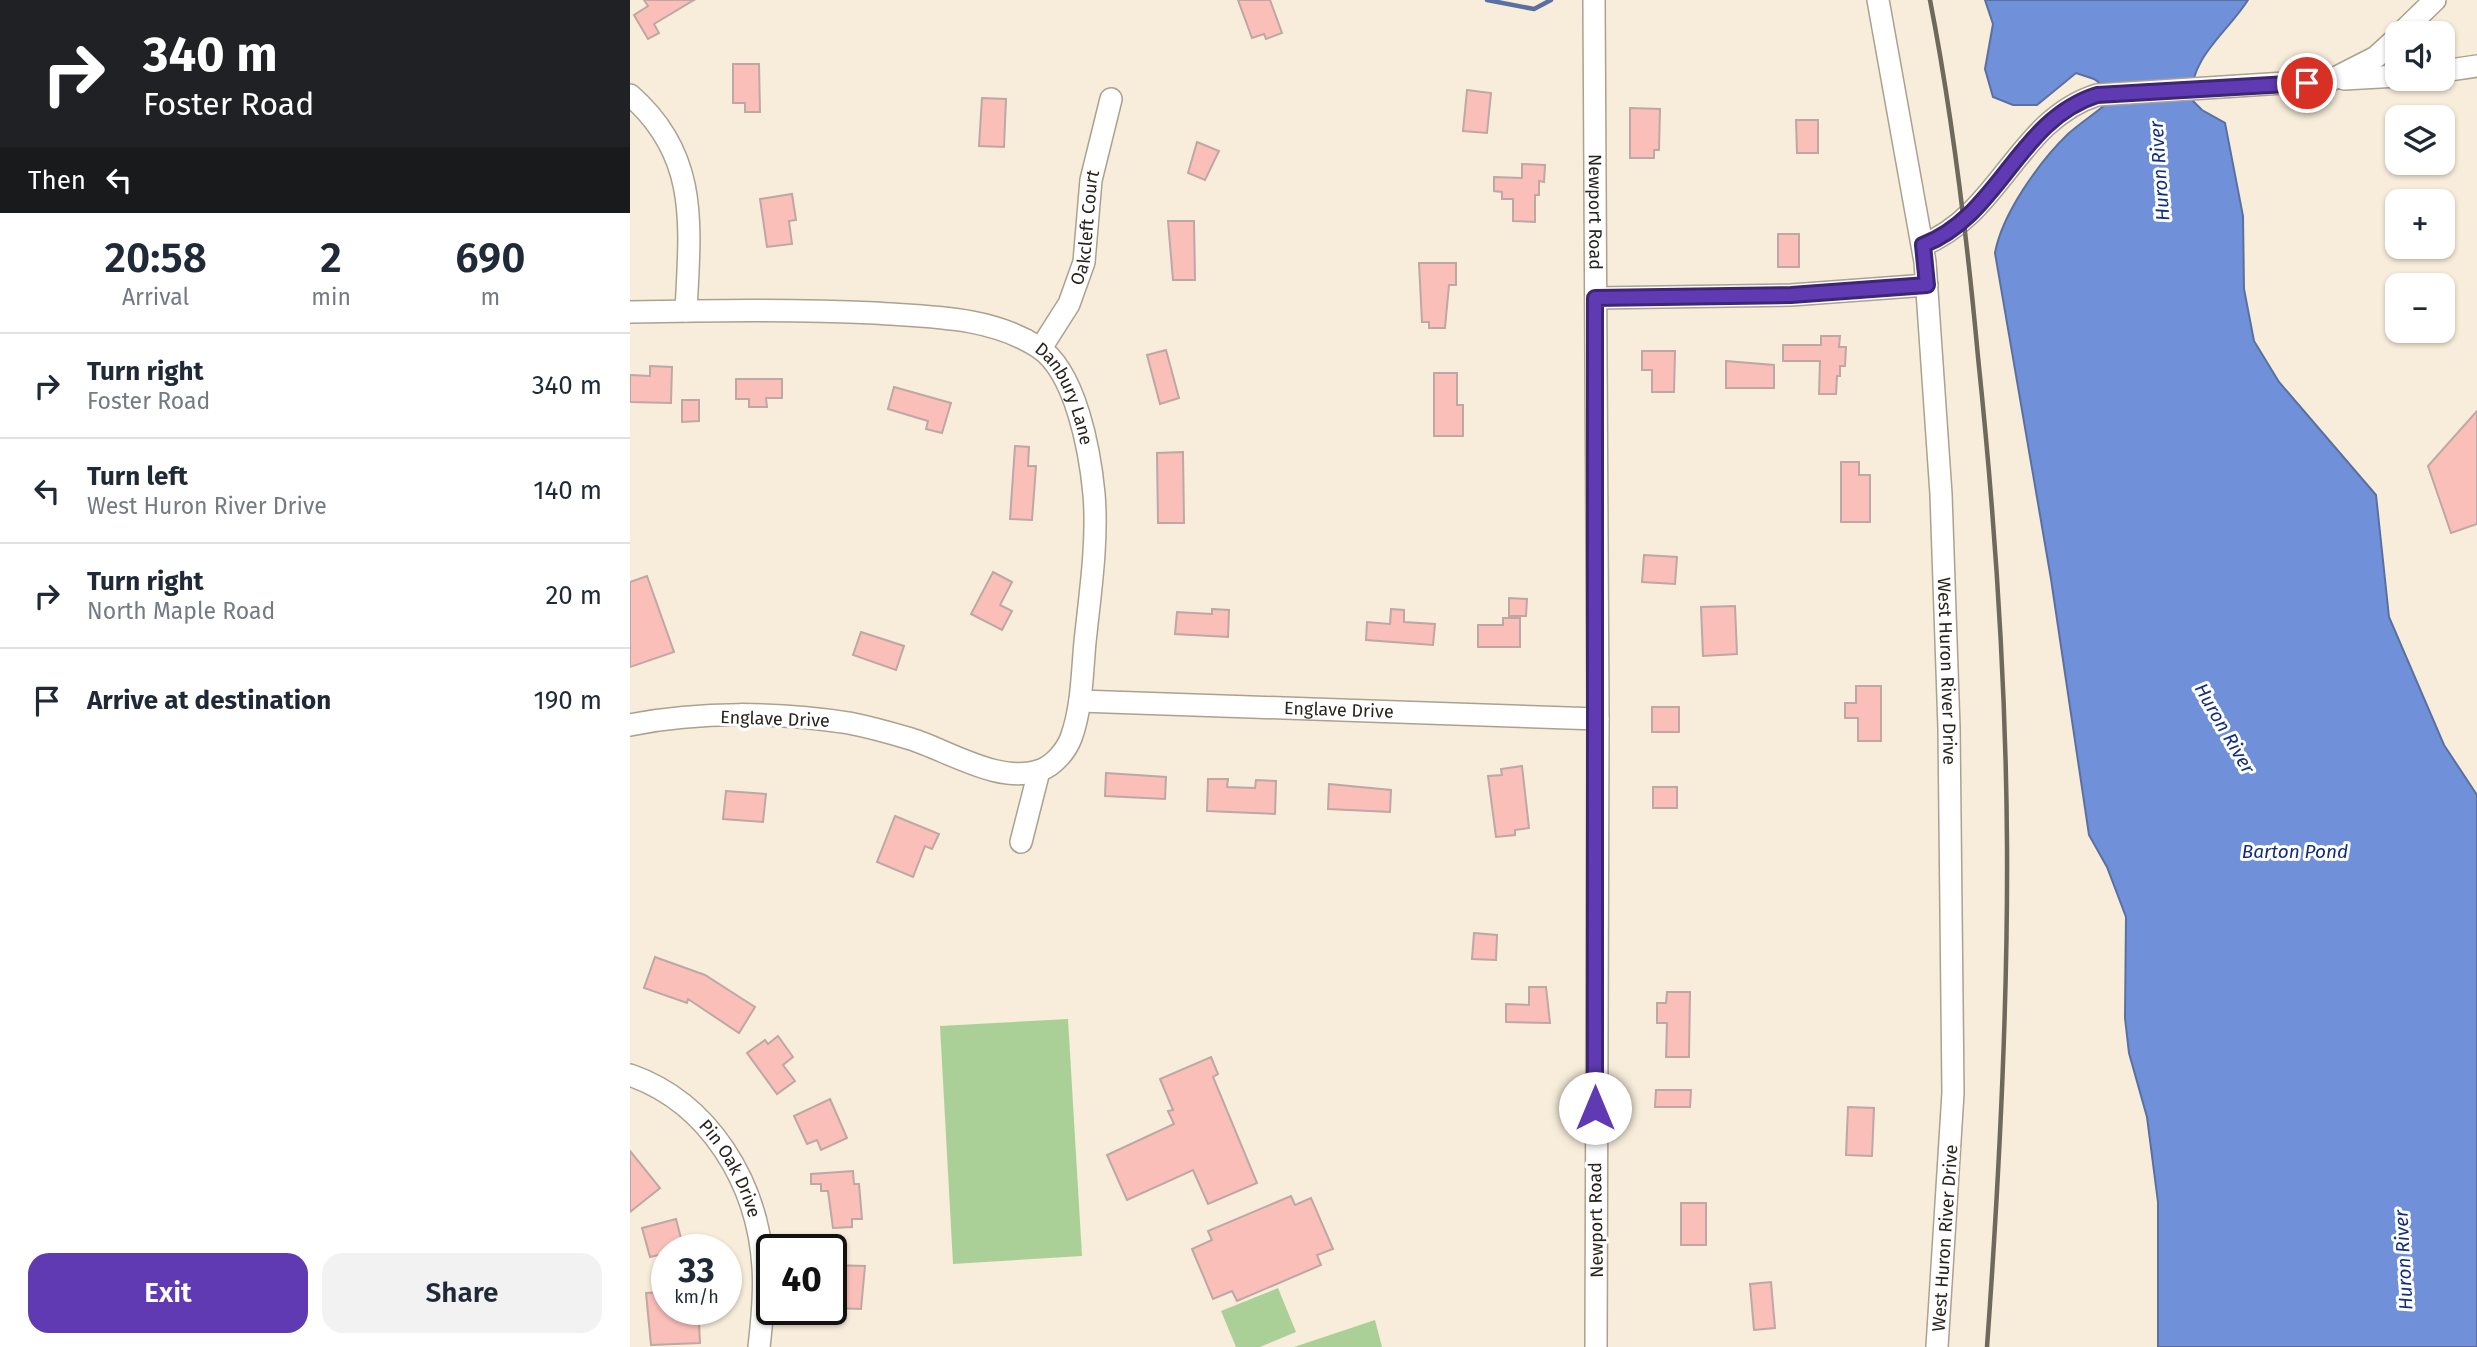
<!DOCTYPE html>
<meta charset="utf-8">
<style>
:root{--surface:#fff;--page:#f2f2f3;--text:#1f2937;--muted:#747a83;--line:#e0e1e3;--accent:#603ab2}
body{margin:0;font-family:"Fira Sans",sans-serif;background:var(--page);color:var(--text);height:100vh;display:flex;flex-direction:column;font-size:26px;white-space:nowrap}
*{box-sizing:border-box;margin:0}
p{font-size:23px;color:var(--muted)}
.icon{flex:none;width:38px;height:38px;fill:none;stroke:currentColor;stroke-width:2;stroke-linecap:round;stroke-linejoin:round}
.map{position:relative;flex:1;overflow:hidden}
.drawer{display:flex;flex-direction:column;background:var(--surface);width:630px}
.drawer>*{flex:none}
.banner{background:#202124;color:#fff;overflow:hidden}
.controls{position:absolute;left:1755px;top:21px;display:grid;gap:14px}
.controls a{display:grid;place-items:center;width:70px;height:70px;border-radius:14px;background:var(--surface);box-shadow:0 2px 5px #0004;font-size:35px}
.speed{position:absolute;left:21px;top:1234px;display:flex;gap:14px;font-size:35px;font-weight:700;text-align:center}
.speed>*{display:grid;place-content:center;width:91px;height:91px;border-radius:50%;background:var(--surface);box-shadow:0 2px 5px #0004;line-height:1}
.speed small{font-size:18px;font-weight:400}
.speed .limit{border:4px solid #111;border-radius:10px;background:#fff;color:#111}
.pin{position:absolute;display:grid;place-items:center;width:60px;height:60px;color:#fff;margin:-30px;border:4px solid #fff;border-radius:50%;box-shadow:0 2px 7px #0007}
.me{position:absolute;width:77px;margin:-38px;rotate:0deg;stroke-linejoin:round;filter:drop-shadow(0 0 5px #0008)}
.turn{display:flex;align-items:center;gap:24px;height:147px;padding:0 28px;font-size:32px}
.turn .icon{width:91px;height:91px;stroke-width:2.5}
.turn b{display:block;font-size:49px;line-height:60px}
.then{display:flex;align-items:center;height:66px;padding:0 28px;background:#0003;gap:14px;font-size:26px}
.eta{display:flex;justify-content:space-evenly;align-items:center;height:119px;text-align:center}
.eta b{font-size:42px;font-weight:600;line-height:49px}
.primary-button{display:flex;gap:14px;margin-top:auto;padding:14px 28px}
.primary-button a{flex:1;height:80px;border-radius:21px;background:var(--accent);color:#fff;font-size:28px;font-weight:600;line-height:80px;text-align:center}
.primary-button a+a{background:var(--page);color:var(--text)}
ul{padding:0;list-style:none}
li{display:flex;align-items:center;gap:21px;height:105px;padding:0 28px;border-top:2px solid var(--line)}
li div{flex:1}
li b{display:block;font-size:26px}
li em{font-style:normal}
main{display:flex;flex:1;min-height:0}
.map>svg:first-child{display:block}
.green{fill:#abd097}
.water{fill:#7091da;stroke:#5a70a1;stroke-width:2}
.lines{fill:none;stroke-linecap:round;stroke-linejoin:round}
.stream{stroke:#5a70a1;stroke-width:4.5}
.building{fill:#fabfb9;stroke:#bea7a4;stroke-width:2}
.minor-casing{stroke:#aba190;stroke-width:24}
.minor{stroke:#fff;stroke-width:21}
.rail{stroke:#6f695d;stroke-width:4.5}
.route-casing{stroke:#3e2674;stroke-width:18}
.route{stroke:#603ab2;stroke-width:12}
.labels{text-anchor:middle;stroke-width:6;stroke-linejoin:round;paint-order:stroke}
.street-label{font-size:18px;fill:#28241d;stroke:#fff}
.water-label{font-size:19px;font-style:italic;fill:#112d81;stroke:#fff}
</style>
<main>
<section class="drawer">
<div class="banner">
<div class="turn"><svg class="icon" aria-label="right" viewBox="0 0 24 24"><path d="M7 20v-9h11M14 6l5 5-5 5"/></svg><div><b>340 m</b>Foster Road</div></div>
<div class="then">Then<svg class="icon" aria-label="left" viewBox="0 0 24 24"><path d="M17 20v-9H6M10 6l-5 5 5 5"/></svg></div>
</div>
<div class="eta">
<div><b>20:58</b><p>Arrival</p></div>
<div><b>2</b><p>min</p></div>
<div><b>690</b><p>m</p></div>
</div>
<ul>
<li><svg class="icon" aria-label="right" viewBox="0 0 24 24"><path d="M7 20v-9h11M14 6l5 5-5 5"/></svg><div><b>Turn right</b><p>Foster Road</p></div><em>340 m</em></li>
<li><svg class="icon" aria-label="left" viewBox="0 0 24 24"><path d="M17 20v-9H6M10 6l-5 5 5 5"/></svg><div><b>Turn left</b><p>West Huron River Drive</p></div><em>140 m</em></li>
<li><svg class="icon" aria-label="right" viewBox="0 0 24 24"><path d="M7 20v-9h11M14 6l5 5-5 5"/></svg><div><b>Turn right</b><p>North Maple Road</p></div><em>20 m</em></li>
<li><svg class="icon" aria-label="arrive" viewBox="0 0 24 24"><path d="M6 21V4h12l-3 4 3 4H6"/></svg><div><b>Arrive at destination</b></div><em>190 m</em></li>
</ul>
<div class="primary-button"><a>Exit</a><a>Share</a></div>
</section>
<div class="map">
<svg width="1847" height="1347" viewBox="0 0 1847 1347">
<rect width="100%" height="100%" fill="#f7edda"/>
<!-- green -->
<g class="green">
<path d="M 438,1019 L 452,1256 L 323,1264 L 310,1026 Z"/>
<path d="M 648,1288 L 666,1332 L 630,1347 L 606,1347 L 591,1311 Z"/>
<path d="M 745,1320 L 752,1347 L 664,1347 Z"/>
</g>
<!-- water -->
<path class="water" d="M 1355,0 L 1618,0 C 1597,33 1560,57 1561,99 L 1572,110 L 1595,123 L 1613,216 L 1614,289 L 1624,341 L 1649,382 L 1746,495 L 1759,617 L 1814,745 L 1847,795 L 1847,1347 L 1528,1347 L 1528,1202 L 1517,1117 L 1499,1053 L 1495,1018 L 1496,917 L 1477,867 L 1459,835 L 1421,579 L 1365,253 C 1372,214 1409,162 1438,134 C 1450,123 1465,114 1477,103 L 1475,87 L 1464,79 L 1446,73 L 1407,105 L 1383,105 L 1363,97 L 1355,69 L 1363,24 Z"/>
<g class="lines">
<!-- stream -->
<path class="stream" d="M 857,0 L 904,9 L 921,0"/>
</g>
<!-- building -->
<g class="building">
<path d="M 14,0 L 64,0 L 24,24 L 29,33 L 18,39 L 4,15 L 18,6 Z"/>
<path d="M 608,0 L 640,0 L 652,33 L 636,39 L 634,34 L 622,38 Z"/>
<path d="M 103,64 L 129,64 L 130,112 L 115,112 L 115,103 L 103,103 Z"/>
<path d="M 837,90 L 861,93 L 857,133 L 833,131 Z"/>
<path d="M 352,98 L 376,99 L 374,147 L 349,146 Z"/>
<path d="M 1000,108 L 1030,109 L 1029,150 L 1024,150 L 1024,158 L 1000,158 Z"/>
<path d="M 1166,120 L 1188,120 L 1188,153 L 1167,153 Z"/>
<path d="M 567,142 L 589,151 L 575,180 L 558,173 Z"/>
<path d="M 892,164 L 915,165 L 914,182 L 909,181 L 909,195 L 905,195 L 905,222 L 883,221 L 883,199 L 872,199 L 872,192 L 864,191 L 864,177 L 892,178 Z"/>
<path d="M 162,194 L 166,220 L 159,221 L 162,244 L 137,247 L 130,199 Z"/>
<path d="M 538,221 L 564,221 L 565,280 L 543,280 Z"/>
<rect x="1148" y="234" width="21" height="33"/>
<path d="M 789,263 L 826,263 L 826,285 L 819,285 L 815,328 L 799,328 L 799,322 L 792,322 Z"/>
<path d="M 1191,336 L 1210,336 L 1209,347 L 1216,347 L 1215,366 L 1210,366 L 1210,376 L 1207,376 L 1206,394 L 1189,394 L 1190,361 L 1153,361 L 1153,345 L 1191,345 Z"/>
<path d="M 536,350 L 549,398 L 530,404 L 517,355 Z"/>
<path d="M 1012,351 L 1045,351 L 1044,392 L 1022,392 L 1022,370 L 1012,370 Z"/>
<path d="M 1096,361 L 1144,365 L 1144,388 L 1096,388 Z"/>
<path d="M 20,366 L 42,367 L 41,403 L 0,402 L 0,375 L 20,376 Z"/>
<path d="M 804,373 L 827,373 L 827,405 L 833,405 L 833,436 L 804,436 Z"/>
<path d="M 106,379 L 152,379 L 152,398 L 136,398 L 137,407 L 119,407 L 119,399 L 106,399 Z"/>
<path d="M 264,387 L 321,403 L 312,433 L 296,429 L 298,421 L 258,409 Z"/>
<path d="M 52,400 L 69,400 L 69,421 L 52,422 Z"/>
<path d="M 1847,411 L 1847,524 L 1821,533 L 1798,466 Z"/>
<path d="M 385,446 L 399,447 L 398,466 L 406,466 L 402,520 L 380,519 Z"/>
<path d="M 553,452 L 554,523 L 528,523 L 527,453 Z"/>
<path d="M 1211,462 L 1229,462 L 1229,475 L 1240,475 L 1240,522 L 1211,522 Z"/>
<path d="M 1014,555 L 1047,557 L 1045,584 L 1012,582 Z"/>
<path d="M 363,572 L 382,582 L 370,605 L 382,611 L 372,630 L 341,614 Z"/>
<path d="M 17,576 L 44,652 L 0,667 L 0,582 Z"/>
<path d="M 879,598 L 897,599 L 896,616 L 879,616 Z"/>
<path d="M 1105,606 L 1107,654 L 1073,656 L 1071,607 Z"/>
<path d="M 582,609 L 599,610 L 598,637 L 545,634 L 547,612 L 582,614 Z"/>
<path d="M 761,609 L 774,610 L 774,622 L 805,624 L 803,645 L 736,640 L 737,622 L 760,624 Z"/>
<path d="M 873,618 L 890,618 L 890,647 L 848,647 L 848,625 L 873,625 Z"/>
<path d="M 231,632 L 274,646 L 266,670 L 223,655 Z"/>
<path d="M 1226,686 L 1251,686 L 1251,741 L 1228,741 L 1228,718 L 1215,718 L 1215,703 L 1226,703 Z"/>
<rect x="1022" y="707" width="27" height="25"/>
<path d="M 892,766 L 899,828 L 885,830 L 885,835 L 866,837 L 858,776 L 872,775 L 871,769 Z"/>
<path d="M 476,773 L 536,777 L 535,799 L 475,796 Z"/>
<path d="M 578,779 L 598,779 L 597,787 L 625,788 L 626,780 L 646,781 L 645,814 L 577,811 Z"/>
<path d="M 699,784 L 761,790 L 760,812 L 698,809 Z"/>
<rect x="1023" y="787" width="24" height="21"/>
<path d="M 96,791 L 136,794 L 133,822 L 93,819 Z"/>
<path d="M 265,816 L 309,834 L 302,849 L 295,846 L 283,877 L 247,862 Z"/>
<path d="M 844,933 L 867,935 L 866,960 L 842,959 Z"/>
<path d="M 25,957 L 75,975 L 125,1007 L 109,1033 L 58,999 L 57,1003 L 14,988 Z"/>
<path d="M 899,987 L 916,987 L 920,1023 L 876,1022 L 876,1004 L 899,1005 Z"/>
<path d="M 1037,992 L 1060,992 L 1059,1057 L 1036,1057 L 1037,1023 L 1027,1023 L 1027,1003 L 1036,1003 Z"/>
<path d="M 148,1036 L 163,1057 L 153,1065 L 165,1081 L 147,1094 L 117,1053 L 135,1040 L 138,1044 Z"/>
<path d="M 581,1057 L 588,1074 L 583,1077 L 627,1183 L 578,1204 L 563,1170 L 497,1200 L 477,1155 L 544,1124 L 538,1111 L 543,1110 L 530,1079 Z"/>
<path d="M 1026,1090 L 1061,1090 L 1060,1107 L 1025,1107 Z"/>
<path d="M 200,1099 L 217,1138 L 191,1150 L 187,1140 L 177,1144 L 164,1116 Z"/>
<path d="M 1218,1107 L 1244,1108 L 1242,1156 L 1216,1155 Z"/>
<path d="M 0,1151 L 30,1188 L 0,1212 Z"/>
<path d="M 223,1171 L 224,1184 L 229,1184 L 232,1219 L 222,1219 L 222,1227 L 203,1228 L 198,1191 L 191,1191 L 191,1184 L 181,1184 L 181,1174 Z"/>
<path d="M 661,1196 L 665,1205 L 681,1198 L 703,1249 L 687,1255 L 691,1265 L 607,1301 L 602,1291 L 583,1299 L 562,1249 L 582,1240 L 578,1231 Z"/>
<rect x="1051" y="1203" width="25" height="42"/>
<path d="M 46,1219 L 54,1250 L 37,1250 L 37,1253 L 20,1257 L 12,1228 Z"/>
<path d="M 201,1265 L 235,1266 L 231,1309 L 204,1308 Z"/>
<path d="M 1141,1282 L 1145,1328 L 1124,1330 L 1120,1284 Z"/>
<path d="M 37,1292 L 37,1309 L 63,1309 L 63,1323 L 69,1323 L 70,1343 L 21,1345 L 16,1293 Z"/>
</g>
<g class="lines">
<!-- minor casing -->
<g class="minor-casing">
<g id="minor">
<path id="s1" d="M 964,0 L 968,719 L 966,1347"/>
<path id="s2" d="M 1248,0 L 1295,262 L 1311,494 L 1319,728 L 1323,1093 L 1307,1347"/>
<path d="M 1771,33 L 1805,0"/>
<path d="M 1813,71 L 1847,66"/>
<path d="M 1714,79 L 1768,76"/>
<path d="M 0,95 C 70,156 60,226 56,311"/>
<path d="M 1293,245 C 1370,214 1388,120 1467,95 L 1701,80 L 1746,57 L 1768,37"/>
<path d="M 966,298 L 1161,295 L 1297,285"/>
<path id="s3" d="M 0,312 C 82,310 163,309 245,313 C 300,317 360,316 408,347 C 446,371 460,452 464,494 C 468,542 460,594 455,642 C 452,674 452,708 441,738 C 436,751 424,765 411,770 C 370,785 319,751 281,739 C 261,733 239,727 219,723 C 149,712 69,711 0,725"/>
<path id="s4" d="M 411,348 L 439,304 L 454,262 L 461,180 L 481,99"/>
<path id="s5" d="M 450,701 L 968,719"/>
<path d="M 391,842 L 409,771"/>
<path id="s6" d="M 0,1075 C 80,1103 128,1184 133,1267 C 135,1293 132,1321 129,1347"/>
</g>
</g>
<!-- minor -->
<use href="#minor" class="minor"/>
<!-- rail -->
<path class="rail" d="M 1300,0 C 1323,118 1337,237 1348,357 C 1365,519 1376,682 1377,845 C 1378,1012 1369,1180 1357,1347"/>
</g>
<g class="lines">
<!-- route casing -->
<g class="route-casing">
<path id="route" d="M 965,1108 L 965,298 L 1161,295 L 1297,285 L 1293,245 C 1370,215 1388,120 1467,95 L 1677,83"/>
</g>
<!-- route -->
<use href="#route" class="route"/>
</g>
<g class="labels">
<!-- street labels -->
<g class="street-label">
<text dy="6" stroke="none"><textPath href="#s1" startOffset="212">Newport Road</textPath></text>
<text dy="6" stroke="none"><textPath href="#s4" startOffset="131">Oakcleft Court</textPath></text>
<text dy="6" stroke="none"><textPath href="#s3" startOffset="469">Danbury Lane</textPath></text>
<text dy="6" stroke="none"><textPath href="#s2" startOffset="676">West Huron River Drive</textPath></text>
<text dy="6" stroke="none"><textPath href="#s5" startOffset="259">Englave Drive</textPath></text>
<text transform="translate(145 719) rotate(2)" y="6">Englave Drive</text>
<text dy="6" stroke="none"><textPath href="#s6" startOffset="142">Pin Oak Drive</textPath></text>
<text transform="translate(966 1220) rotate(-91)" y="6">Newport Road</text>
<text transform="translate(1315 1238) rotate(-86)" y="6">West Huron River Drive</text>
</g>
<!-- water labels -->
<g class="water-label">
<text transform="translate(1529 171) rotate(-94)" y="7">Huron River</text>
<text transform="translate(1595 728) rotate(60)" y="7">Huron River</text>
<text x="1665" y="858">Barton Pond</text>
<text transform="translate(1773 1260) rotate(-93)" y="7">Huron River</text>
</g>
</g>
</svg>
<div class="controls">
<a><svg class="icon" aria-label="sound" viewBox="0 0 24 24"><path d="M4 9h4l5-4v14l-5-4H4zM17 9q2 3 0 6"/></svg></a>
<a><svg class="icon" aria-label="layers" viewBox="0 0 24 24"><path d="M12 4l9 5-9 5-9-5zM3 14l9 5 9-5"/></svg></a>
<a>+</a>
<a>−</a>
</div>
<div class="speed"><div>33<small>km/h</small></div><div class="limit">40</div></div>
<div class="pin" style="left:1677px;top:83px;background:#d93025"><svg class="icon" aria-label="arrive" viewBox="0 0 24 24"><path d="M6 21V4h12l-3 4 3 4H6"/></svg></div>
<svg class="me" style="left:965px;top:1108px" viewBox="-20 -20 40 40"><circle r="19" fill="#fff"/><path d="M0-13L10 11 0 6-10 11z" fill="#603ab2"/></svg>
</div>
</main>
